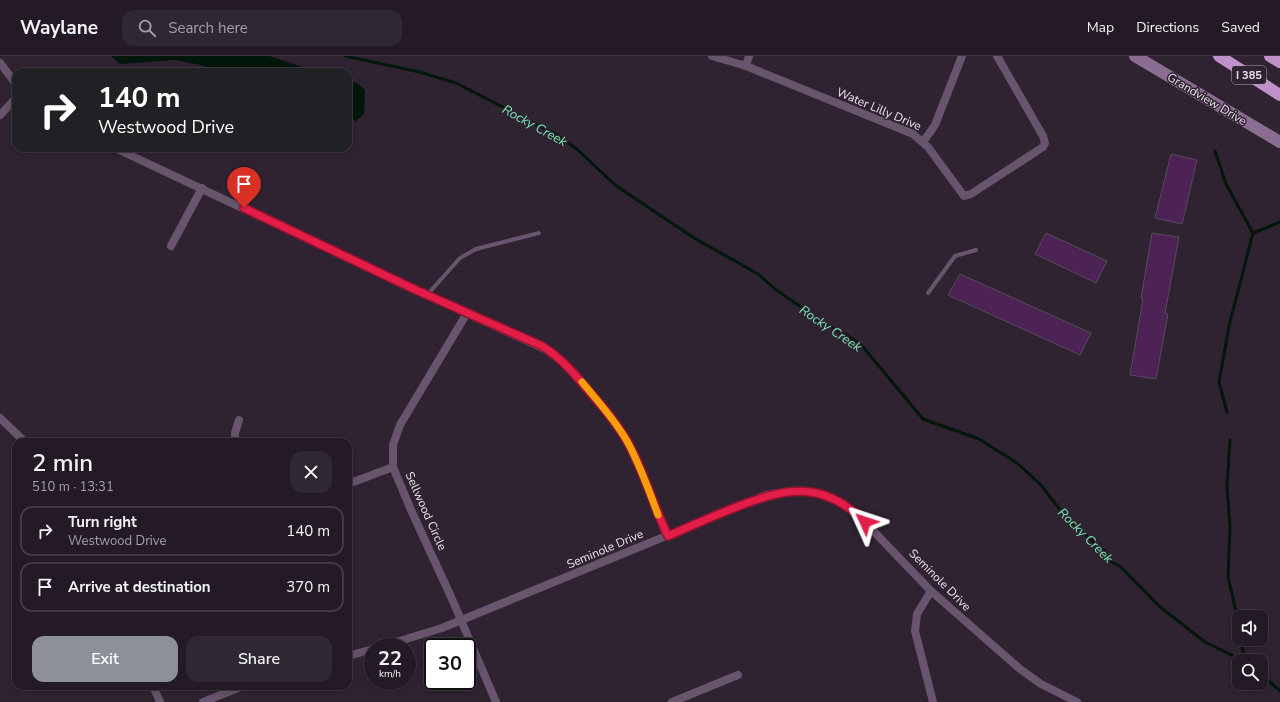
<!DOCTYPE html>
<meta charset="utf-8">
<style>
:root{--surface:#231a25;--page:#2f2732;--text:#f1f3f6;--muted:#a3a1a7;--line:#403842;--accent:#8c9099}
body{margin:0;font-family:"Nunito Sans",sans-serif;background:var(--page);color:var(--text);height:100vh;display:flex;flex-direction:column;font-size:15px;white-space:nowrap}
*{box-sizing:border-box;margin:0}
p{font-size:13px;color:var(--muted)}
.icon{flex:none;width:22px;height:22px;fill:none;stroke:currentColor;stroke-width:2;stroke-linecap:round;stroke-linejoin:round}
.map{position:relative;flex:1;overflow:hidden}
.drawer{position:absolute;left:12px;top:382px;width:340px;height:252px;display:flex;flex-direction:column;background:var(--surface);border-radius:12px;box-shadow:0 2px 10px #0003,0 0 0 1px var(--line)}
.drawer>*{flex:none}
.hud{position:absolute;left:12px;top:12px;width:340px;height:84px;border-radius:12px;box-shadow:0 2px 10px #0003,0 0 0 1px var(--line);background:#202124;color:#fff;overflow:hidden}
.tools{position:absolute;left:1232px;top:554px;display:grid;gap:8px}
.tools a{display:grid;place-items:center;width:36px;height:36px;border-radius:8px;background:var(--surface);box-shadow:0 2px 10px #0003,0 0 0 1px var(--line);font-size:20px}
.speed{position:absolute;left:364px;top:582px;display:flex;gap:8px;font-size:20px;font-weight:700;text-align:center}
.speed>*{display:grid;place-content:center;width:52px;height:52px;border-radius:50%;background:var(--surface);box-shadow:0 2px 10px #0003,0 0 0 1px var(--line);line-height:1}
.speed small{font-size:10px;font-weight:400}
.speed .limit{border:2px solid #111;border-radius:6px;background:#fff;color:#111}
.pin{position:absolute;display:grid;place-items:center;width:34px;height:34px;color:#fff;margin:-41px -17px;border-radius:50% 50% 50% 0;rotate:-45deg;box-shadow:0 0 4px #0007}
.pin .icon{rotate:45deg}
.me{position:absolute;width:44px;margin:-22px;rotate:312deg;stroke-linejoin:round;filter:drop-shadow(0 0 3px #0008)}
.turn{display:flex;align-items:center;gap:14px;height:84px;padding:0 20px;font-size:18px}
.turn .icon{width:52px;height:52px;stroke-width:2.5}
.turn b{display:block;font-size:28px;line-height:34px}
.round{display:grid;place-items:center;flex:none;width:42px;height:42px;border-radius:12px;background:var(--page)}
.headline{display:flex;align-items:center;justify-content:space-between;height:68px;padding:0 20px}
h1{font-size:24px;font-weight:600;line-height:30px}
.button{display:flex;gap:8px;margin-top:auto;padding:8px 20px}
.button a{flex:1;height:46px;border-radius:12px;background:var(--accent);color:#fff;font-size:16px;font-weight:600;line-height:46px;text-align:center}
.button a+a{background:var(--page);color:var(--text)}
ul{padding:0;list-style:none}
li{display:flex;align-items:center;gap:12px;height:50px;margin:0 8px 6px;padding:0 12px;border:2px solid var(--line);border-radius:12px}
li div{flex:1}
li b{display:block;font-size:15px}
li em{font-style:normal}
header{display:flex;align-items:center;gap:24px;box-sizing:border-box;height:56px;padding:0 20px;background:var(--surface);border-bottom:1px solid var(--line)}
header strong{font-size:19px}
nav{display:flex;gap:22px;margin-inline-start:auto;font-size:14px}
.search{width:280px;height:36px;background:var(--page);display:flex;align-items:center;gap:10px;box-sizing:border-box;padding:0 14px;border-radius:12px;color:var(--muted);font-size:15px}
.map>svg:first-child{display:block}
.water{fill:#01170c}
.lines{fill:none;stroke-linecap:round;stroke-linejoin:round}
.stream{stroke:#01170c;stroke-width:3}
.building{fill:#4d2356;stroke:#574a5a}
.lane{stroke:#68546c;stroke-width:4}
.street{stroke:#68546c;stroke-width:8}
.secondary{stroke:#8b6d92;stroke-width:12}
.highway{stroke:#bf90ca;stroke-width:12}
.route-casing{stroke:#92132f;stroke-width:10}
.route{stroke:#e11d48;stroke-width:7}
.slow{stroke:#f59e0b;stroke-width:7}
.labels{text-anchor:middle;stroke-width:3;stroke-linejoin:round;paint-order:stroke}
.shield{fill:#2f2331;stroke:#b2a9b4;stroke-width:1}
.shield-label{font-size:11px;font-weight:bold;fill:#eae2ec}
.street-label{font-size:12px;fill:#eae2ec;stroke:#2f2331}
.water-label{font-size:13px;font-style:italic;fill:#7ae8b3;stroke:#2f2331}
</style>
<header>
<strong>Waylane</strong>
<div class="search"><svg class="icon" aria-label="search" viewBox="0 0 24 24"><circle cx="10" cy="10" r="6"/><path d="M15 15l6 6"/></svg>Search here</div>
<nav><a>Map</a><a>Directions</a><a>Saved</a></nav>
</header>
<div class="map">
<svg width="1280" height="646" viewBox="0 0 1280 646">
<rect width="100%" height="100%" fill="#2f2331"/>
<!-- water -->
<g class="water">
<path d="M 111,0 L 269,0 L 318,16 L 218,16 L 201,9 L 175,4 L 120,8 Z"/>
<path d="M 348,25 L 357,27 L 365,34 L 364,58 L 356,65 L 348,63 Z"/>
</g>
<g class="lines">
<!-- stream -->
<g class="stream">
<path d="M 345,0 L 420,16 L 456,27 L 559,80 L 578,94 L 615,129 L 694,182 L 758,218 L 775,233 L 814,260 L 813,261 L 851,282 L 863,291 L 923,363 L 979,383 L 1017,407 L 1041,429 L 1068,464 L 1092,484 L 1095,489 L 1105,495 L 1112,506 L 1121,511 L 1160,551 L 1205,586 L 1244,605"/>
<path d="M 1215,95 L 1226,128 L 1253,177 L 1229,270 L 1219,326 L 1227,356"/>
<path d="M 1253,177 L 1280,166"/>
<path d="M 1230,384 L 1227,429 L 1230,472 L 1228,521 L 1239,568"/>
<path d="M 1240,602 L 1243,599 L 1242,583"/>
<path d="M 1261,618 L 1280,635"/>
</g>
</g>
<!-- building -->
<g class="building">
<path d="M 1171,98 L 1197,104 L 1182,168 L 1155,162 Z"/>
<path d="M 1046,177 L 1107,205 L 1096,227 L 1035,198 Z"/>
<path d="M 1152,177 L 1179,181 L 1165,257 L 1168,258 L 1156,323 L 1130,319 L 1143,243 L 1141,242 Z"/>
<path d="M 960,218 L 1091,277 L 1080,299 L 948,239 Z"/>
</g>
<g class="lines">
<!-- lane -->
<g class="lane">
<path d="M 928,237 L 955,200 L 976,194"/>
<path d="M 427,239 L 460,202 L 476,193 L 539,177"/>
</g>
<!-- street -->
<g class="street">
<path d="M 712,0 L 746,10 L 913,78 L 928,91 L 964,140 L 971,138 L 1043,91 L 1045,87 L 1043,80 L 997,0"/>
<path d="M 0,7 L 16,28"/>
<path d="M 746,10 L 749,0"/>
<path d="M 0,59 L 16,42"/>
<path d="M 923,86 L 935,69 L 962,0"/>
<path d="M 115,92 L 416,234 L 549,295 L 572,314 L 609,358 L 626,384 L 638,408 L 668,480"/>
<path d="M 171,190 L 202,132"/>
<path d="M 467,257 L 400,369 L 393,389 L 393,411 L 411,454 L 452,543 L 496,646"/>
<path d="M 0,362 L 25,386"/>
<path d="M 235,386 L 235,377 L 239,364"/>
<path d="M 348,428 L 393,411"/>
<path d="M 931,535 L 917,558 L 915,575 L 933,646"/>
<path d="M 380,591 L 442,572 L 766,439 C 802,431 827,435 857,458 L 931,535 L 1020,613 L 1041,628 L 1077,646"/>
<path d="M 348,600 L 373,593"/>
<path d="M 153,630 L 160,646"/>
<path d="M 203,646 L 243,630"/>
<path d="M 672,646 L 738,619"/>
</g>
<!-- secondary -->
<path class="secondary" d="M 1135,0 L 1280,86"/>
<!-- highway -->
<g class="highway">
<path d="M 1219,0 L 1280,39"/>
<path d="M 1270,0 L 1280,6"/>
</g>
</g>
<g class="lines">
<!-- route casing -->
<g class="route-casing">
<path id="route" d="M 244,152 L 416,234 L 542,290 C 561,302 574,317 588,334 C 602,350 616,366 627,385 C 644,415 653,449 668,480 C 691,470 715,459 739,450 C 789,431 824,425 865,466"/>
</g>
<!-- route -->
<use href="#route" class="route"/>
<!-- slow -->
<path class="slow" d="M 582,326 C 598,345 615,364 627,385 C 640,409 649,434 658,459"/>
</g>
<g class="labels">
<!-- shield labels -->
<rect class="shield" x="1232" y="10" width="34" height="18" rx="3"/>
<g class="shield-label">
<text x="1249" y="23">I 385</text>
</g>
<!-- street labels -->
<g class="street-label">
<text transform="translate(1207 43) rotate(31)" y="4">Grandview Drive</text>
<text transform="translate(879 53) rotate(23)" y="4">Water Lilly Drive</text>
<text transform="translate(426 455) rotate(66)" y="4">Sellwood Circle</text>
<text transform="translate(605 493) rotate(-23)" y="4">Seminole Drive</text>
<text transform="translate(940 524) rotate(45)" y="4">Seminole Drive</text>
</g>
<!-- water labels -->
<g class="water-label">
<text transform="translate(535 69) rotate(29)" y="5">Rocky Creek</text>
<text transform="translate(831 272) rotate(34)" y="5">Rocky Creek</text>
<text transform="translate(1086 479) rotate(45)" y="5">Rocky Creek</text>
</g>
</g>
</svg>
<div class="tools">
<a><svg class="icon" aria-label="sound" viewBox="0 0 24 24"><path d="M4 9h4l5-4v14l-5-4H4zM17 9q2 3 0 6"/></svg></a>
<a><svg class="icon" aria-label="search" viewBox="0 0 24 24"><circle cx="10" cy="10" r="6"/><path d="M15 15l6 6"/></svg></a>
</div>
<div class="speed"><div>22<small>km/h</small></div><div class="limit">30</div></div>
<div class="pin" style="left:244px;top:152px;background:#d93025"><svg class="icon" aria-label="arrive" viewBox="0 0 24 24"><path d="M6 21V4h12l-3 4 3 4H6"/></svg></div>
<svg class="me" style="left:865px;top:466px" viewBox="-20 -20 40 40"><path d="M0-17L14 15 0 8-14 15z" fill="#e11d48" stroke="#fff" stroke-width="4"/></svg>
<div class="hud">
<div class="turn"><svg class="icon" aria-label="right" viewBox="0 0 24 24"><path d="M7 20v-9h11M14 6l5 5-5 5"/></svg><div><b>140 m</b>Westwood Drive</div></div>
</div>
<section class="drawer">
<div class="headline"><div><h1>2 min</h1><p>510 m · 13:31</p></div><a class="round"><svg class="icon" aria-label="close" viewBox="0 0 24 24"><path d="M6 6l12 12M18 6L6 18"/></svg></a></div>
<ul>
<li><svg class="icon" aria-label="right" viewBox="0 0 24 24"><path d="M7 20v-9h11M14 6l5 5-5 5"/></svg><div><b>Turn right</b><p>Westwood Drive</p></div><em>140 m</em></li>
<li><svg class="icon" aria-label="arrive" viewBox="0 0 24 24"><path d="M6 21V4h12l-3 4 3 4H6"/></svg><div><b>Arrive at destination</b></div><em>370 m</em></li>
</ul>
<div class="button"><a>Exit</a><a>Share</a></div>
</section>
</div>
